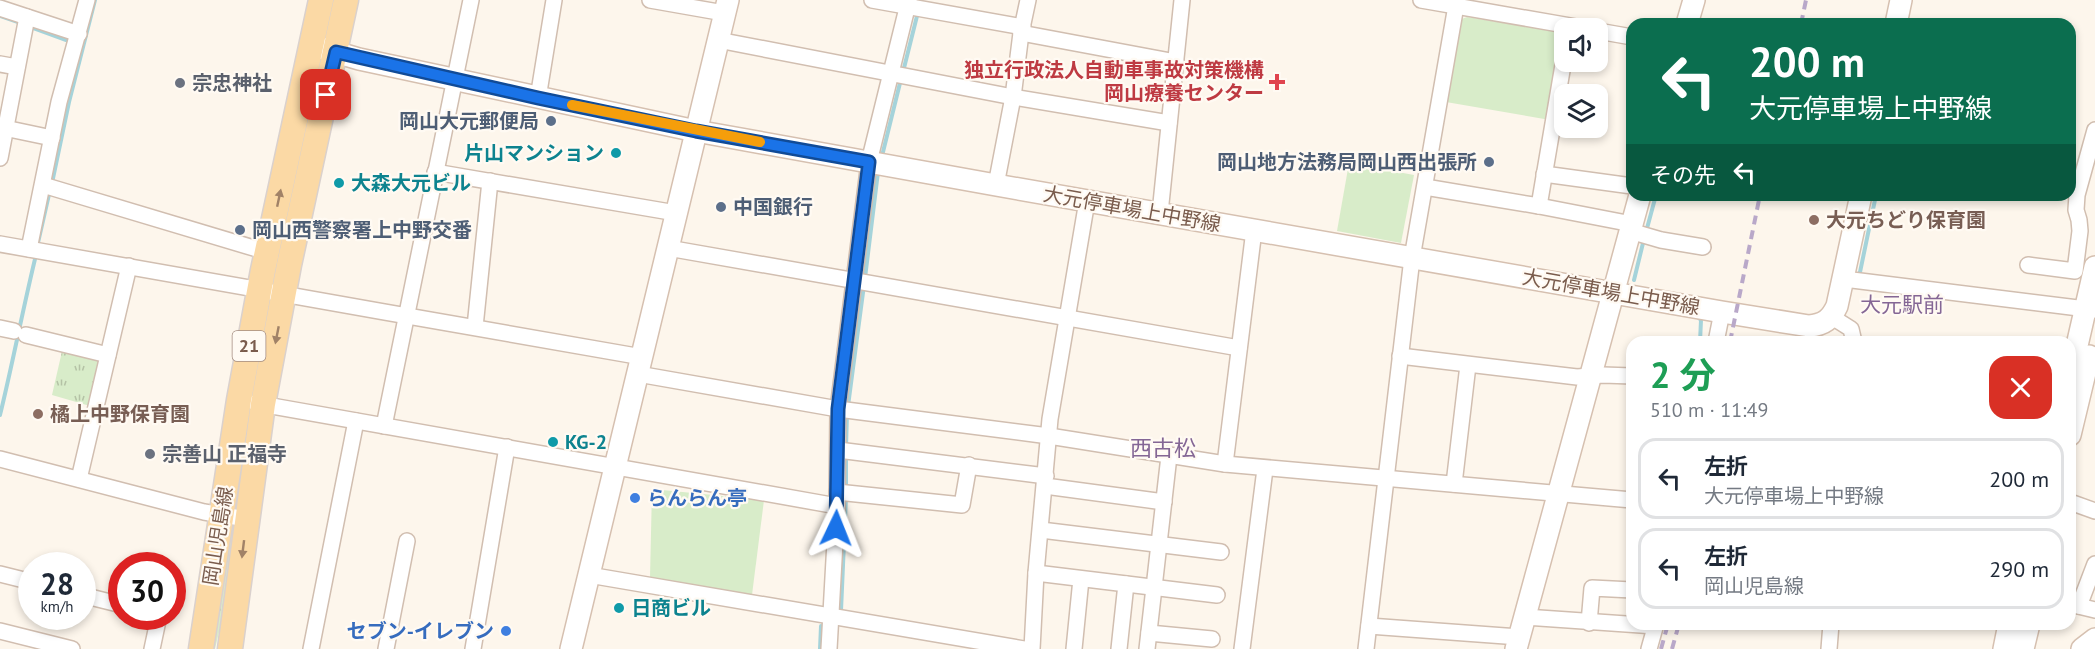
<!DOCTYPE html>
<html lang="ja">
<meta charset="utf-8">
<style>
:root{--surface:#fff;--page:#f2f2f3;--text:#1f2937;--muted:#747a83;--line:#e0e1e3}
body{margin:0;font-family:"PT Sans","Noto Sans JP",sans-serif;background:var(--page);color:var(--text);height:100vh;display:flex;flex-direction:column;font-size:22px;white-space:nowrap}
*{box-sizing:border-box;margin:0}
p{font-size:20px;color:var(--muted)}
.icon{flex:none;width:33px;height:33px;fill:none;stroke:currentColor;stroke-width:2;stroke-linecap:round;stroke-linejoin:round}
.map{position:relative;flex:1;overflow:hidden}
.side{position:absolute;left:1626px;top:336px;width:450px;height:294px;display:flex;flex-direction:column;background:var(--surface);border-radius:18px;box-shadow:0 3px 9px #0003}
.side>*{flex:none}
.banner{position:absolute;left:1626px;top:18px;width:450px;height:183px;border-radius:18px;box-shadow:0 3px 9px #0003;background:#0b6e4f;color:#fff;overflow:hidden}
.fabs{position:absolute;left:1554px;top:18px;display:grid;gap:12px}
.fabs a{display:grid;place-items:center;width:54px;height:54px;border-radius:12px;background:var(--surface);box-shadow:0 3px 9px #0003;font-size:30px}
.speed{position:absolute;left:18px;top:552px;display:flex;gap:12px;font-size:30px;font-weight:700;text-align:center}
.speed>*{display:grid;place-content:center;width:78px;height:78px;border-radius:50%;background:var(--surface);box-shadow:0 3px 9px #0003;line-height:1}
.speed small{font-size:15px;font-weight:400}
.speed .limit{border:9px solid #d22;background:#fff;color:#111}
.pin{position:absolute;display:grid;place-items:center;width:51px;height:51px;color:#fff;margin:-26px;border-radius:12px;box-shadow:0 3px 9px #0006}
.me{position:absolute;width:66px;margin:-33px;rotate:2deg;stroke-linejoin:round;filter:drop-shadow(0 0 4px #0008)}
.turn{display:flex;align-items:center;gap:21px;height:126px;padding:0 24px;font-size:27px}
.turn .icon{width:78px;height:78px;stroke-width:2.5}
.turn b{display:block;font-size:42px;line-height:51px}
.then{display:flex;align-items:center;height:57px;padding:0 24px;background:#0003;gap:12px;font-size:22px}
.round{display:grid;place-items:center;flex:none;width:63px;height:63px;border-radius:18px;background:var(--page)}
.overview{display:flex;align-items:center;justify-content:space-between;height:102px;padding:0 24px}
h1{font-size:36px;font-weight:700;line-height:45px;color:#1e9e55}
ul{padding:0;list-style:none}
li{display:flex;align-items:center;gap:18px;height:81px;margin:0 12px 9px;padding:0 12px;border:3px solid var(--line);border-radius:18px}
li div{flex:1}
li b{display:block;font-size:22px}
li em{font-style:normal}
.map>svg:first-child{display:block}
.grass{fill:url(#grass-tufts)}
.park{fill:#d8ecc9}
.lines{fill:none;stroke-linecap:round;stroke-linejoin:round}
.stream{stroke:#a5d3da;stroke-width:4}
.street-casing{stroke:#d1beb0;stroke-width:18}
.secondary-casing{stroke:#d6c0b0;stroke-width:24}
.primary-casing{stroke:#dad1cd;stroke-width:27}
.street{stroke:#fff;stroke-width:15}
.secondary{stroke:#fff;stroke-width:21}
.primary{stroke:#fbd9a5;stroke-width:24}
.rail{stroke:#b9a8c9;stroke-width:4;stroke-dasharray:9 6;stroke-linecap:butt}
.oneway{fill:#a18267}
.route-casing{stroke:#114b97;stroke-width:15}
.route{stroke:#1a73e8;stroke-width:10}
.slow{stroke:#f59e0b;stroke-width:10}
.health-dot{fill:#e0444e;stroke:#fffaf3;stroke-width:2}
.worship-dot{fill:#6b7280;stroke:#fffaf3;stroke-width:2}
.service-dot{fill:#5c6f8a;stroke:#fffaf3;stroke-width:2}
.culture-dot{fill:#0f9aa8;stroke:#fffaf3;stroke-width:2}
.education-dot{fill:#8d6e63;stroke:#fffaf3;stroke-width:2}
.shop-dot{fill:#3f7fe0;stroke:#fffaf3;stroke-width:2}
.labels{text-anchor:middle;stroke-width:4.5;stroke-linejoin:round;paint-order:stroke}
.shield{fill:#fffaf3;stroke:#a28b7f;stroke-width:1.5}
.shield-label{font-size:18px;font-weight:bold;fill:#7a5c4d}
.health-label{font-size:20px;font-weight:bold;fill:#be3a42;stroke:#fffaf3;text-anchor:end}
.worship-label{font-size:20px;font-weight:bold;fill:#5b616d;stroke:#fffaf3;text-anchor:start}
.service-label{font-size:20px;font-weight:bold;fill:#4e5e75;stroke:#fffaf3;text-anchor:end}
.culture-label{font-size:20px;font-weight:bold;fill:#0d838f;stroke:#fffaf3;text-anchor:start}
.street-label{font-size:20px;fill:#7a5c4d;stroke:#fffaf3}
.education-label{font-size:20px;font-weight:bold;fill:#785e54;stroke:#fffaf3;text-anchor:start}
.shop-label{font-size:20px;font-weight:bold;fill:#366cbe;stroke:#fffaf3;text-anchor:start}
.neighbourhood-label{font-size:21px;fill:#846695;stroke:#fffaf3}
.quarter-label{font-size:22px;fill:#846695;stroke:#fffaf3}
</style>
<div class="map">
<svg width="2095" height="649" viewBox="0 0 2095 649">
<defs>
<pattern id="grass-tufts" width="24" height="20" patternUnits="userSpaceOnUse" patternTransform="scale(1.5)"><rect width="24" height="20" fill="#d8ecc9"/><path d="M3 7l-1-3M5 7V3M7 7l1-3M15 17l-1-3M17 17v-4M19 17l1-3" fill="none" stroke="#b4c2a5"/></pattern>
</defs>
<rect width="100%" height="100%" fill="#fdf6ec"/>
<!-- grass -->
<g class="grass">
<path d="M 63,347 L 101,358 L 90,406 L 52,395 Z"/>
<path d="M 231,529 L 235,531 L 226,602 L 215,649 L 213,649 Z"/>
</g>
<!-- park -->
<g class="park">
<path d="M 1467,17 L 1564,33 L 1550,120 L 1446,102 L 1459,20 Z"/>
<path d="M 1349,163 L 1414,175 L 1401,243 L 1337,231 Z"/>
<path d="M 652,489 L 764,500 L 752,595 L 650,578 Z"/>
</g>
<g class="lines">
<!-- stream -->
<g class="stream">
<path d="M 0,16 L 21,23"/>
<path d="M 28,26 L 69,41"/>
<path d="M 903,72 L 918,12"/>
<path d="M 882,156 L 901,79"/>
<path d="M 52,183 L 69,102 L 95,0"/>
<path d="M 1646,232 L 1656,195"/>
<path d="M 37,247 L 50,190"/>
<path d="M 1859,277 L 1876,195"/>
<path d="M 865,278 L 878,172"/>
<path d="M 1634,280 L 1644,239"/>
<path d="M 1698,317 L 1701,320 L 1700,342"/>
<path d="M 848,406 L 864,285"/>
<path d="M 0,415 C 13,362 23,308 36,255"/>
<path d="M 846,447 L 847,413"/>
<path d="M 846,489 L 846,455"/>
<path d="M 841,611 L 846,497"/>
<path d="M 820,649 L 821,626"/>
</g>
<!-- street casing -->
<g class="street-casing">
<g id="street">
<path d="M 650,0 L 724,13"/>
<path d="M 872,0 L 1023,27"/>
<path d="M 1421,0 L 1582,28"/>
<path d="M 0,8 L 79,34"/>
<path d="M 1598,31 L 1632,37"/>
<path d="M 1021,33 L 1176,62"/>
<path d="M 718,40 L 1013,97 L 1169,123"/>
<path d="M 0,64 L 17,67"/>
<path d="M 538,98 L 554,0"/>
<path d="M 0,127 L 52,138"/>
<path d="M 0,158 L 27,17"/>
<path d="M 435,172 L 676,213"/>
<path d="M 1544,174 L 1632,186"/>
<path d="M 43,185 L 267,252"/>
<path d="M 996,185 L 1013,97 L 1021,33 L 1028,0"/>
<path d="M 1425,187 L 1539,206 L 1632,224"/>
<path d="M 1539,206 L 1564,59"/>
<path d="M 1160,213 L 1182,0"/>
<path d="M 1630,231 L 1661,240 L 1703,247"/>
<path d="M 0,244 C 214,283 428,319 642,357"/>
<path d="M 668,248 L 1239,348"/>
<path d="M 29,249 L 59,102 L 87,0"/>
<path d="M 2028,265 L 2075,271 L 2080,231 L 2079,220 L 2076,210 L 2077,195 L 2095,130"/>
<path d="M 1844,279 L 2095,310"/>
<path d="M 1832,317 L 1851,329 L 1854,342"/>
<path d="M 475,327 L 490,181"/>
<path d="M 0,328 L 14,331"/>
<path d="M 26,335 L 108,355"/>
<path d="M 1716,342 L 1722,312"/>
<path d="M 1400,356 L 1577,377 L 1603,375 L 1632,376"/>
<path d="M 638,374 L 838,409 L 1049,436 L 1225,464 L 1632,500"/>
<path d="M 255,403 L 837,506"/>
<path d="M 384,426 L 471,0"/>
<path d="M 838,450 L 1046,476"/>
<path d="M 0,459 L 204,512 L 247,519"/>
<path d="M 1225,464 L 1254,230"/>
<path d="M 79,479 L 129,266"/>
<path d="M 1454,484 L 1468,365"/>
<path d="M 1045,486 L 1164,502"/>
<path d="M 837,492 L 962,505 L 969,465"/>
<path d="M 2070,502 L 2095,511"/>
<path d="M 1041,530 L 1221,552"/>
<path d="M 1036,573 L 1217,595"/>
<path d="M 0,574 L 32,582"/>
<path d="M 589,575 L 1024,649"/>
<path d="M 82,595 L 122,605"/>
<path d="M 2070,604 L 2095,610"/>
<path d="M 2079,606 L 2095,564"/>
<path d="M 1525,617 L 1655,626"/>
<path d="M 1589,623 L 1592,588 L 1632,590"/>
<path d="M 1369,626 L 1519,637"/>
<path d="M 0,631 L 72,649"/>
<path d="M 1149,633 L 1212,639"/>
<path d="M 152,649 L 159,616"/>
<path d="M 311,649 L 356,421"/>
<path d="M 386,649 L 407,541"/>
<path d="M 473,649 L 507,447"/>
<path d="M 829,649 L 837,506 L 838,409 L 869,162 L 909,0"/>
<path d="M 1032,649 L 1036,573 L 1050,419 L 1087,201"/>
<path d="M 1074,649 L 1081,579"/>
<path d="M 1119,649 L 1126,584"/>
<path d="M 1147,649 L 1169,456"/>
<path d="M 1242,649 L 1265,469"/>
<path d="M 1366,649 L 1412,258 L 1457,0"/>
<path d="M 1649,649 L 1656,624"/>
<path d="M 1829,649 L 1831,624"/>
</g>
</g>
<!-- secondary casing -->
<g class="secondary-casing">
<g id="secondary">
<path d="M 1687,24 L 1694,0"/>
<path d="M 1896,24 L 1901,0"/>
<path d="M 318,47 L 359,59 L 696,131 L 996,185 L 1722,312 L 1809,326 C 1824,325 1831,319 1837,306 L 1861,195"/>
<path d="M 2070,376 L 2095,267"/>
<path d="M 2070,435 L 2089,356"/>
<path d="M 571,649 L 728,0"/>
<path d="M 1516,649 L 1640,195"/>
<path d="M 2004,649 L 2009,624"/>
<path d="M 2023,649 L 2029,624"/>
<path d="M 2082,649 L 2095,639"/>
</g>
</g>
<!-- primary casing -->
<g class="primary-casing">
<g id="primary">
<path d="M 201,649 L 239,400 L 263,270 L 321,0"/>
<path d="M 230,649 L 263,404 L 289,265 L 346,0"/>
</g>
</g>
<!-- street -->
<use href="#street" class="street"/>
<!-- secondary -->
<use href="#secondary" class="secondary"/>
<!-- primary -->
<use href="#primary" class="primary"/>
<!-- rail -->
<g class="rail">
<path d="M 1801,24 L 1806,0"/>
<path d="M 1730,342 L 1760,195"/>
<path d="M 1661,649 L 1668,624"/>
<path d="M 1672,649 L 1679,624"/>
</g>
</g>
<!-- one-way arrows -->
<defs><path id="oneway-solid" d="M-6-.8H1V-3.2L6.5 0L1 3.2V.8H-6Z" transform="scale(1.5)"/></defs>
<g class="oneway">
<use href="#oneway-solid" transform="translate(279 198) rotate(-78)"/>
<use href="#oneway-solid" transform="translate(277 335) rotate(101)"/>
<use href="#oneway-solid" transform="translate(243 549) rotate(97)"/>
</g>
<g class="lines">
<!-- route casing -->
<g class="route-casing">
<path id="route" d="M 326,95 L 336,52 L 538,98 L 696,131 L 869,162 L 838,409 L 836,528"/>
</g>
<!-- route -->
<use href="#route" class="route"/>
<!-- slow -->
<path class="slow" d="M 572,105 L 760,142"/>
</g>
<!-- markers -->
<path class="health-dot" d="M1274 73h6v6h6v6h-6v6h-6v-6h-6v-6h6z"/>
<g class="worship-dot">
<circle cx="180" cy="83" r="6"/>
<circle cx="150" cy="454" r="6"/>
</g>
<g class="service-dot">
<circle cx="551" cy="121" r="6"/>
<circle cx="1489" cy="162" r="6"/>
<circle cx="721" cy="207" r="6"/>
<circle cx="240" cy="230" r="6"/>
</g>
<g class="culture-dot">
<circle cx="616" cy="153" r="6"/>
<circle cx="339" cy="183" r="6"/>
<circle cx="553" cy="442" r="6"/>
<circle cx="619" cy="608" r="6"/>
</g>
<g class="education-dot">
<circle cx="1814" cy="220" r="6"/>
<circle cx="38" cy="414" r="6"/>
</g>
<g class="shop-dot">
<circle cx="635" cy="498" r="6"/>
<circle cx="506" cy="631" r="6"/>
</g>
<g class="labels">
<!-- shield labels -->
<rect class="shield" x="232.5" y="331" width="33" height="30" rx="4.5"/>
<g class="shield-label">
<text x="249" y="352">21</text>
</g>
<!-- health labels -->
<g class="health-label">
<text x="1264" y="77">独立行政法人自動車事故対策機構<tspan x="1264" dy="23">岡山療養センター</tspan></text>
</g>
<!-- worship labels -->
<g class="worship-label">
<text x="192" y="90">宗忠神社</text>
<text x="162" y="461">宗善山 正福寺</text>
</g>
<!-- service labels -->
<g class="service-label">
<text x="539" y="128">岡山大元郵便局</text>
<text x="1477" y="169">岡山地方法務局岡山西出張所</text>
<text x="733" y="214" text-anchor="start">中国銀行</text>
<text x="252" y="237" text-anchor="start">岡山西警察署上中野交番</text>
</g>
<!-- culture labels -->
<g class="culture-label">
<text x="604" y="160" text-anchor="end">片山マンション</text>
<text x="351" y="190">大森大元ビル</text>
<text x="565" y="449">KG-2</text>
<text x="631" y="615">日商ビル</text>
</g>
<!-- street labels -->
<g class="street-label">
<text transform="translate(1132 209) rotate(10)" y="7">大元停車場上中野線</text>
<text transform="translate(1611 292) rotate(10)" y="7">大元停車場上中野線</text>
<text transform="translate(218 536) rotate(-81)" y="7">岡山児島線</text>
</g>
<!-- education labels -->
<g class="education-label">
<text x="1826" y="227">大元ちどり保育園</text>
<text x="50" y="421">橘上中野保育園</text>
</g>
<!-- shop labels -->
<g class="shop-label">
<text x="647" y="505">らんらん亭</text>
<text x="494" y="638" text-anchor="end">セブン-イレブン</text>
</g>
<!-- neighbourhood labels -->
<g class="neighbourhood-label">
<text x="1902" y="312">大元駅前</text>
</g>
<!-- quarter labels -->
<g class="quarter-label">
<text x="1163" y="456">西古松</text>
</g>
</g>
</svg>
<div class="fabs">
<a><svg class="icon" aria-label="sound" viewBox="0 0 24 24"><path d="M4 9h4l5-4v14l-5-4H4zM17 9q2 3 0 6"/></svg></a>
<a><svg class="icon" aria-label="layers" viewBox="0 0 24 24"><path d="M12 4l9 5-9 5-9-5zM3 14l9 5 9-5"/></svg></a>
</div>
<div class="speed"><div>28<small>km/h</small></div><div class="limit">30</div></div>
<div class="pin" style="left:326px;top:95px;background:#d93025"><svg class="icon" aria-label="arrive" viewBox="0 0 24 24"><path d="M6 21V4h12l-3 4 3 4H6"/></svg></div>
<svg class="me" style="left:836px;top:528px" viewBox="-20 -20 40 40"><path d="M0-17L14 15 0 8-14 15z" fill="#1a73e8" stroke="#fff" stroke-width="4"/></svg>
<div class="banner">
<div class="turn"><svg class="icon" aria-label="left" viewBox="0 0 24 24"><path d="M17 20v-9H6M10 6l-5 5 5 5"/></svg><div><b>200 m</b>大元停車場上中野線</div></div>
<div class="then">その先<svg class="icon" aria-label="left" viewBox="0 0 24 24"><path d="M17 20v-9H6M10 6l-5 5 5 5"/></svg></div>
</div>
<section class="side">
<div class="overview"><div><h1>2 分</h1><p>510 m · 11:49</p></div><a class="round" style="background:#d93025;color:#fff"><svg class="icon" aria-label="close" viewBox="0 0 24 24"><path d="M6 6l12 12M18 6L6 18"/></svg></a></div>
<ul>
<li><svg class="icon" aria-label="left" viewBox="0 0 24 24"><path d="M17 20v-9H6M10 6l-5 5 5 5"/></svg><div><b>左折</b><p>大元停車場上中野線</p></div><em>200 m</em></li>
<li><svg class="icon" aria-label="left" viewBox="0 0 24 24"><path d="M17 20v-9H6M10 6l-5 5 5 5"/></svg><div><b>左折</b><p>岡山児島線</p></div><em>290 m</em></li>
</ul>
</section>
</div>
